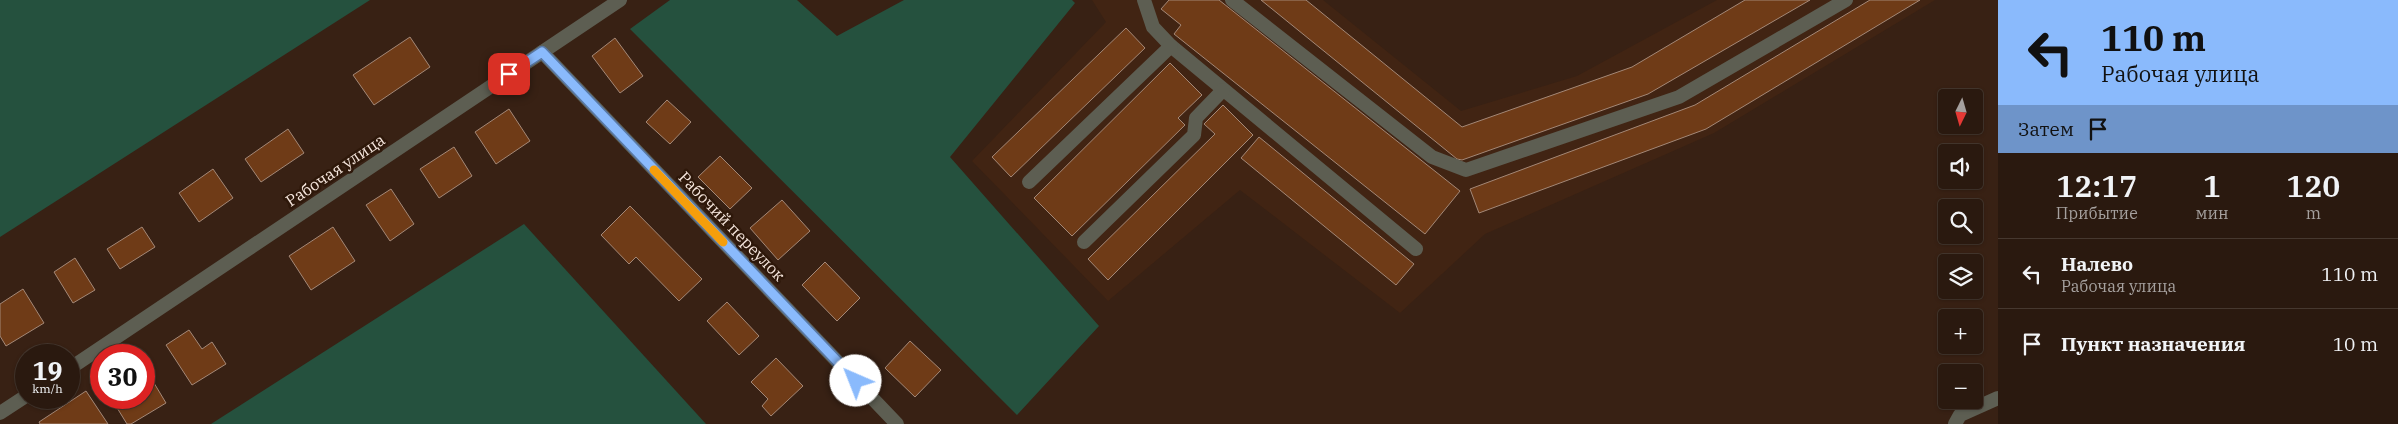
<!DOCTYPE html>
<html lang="ru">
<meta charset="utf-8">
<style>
:root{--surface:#2a190f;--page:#36261d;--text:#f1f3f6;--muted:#a5a09e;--line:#46382f}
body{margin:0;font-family:"IBM Plex Serif",serif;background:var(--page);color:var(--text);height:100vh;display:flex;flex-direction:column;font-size:19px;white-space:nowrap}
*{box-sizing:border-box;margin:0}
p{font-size:16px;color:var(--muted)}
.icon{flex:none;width:28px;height:28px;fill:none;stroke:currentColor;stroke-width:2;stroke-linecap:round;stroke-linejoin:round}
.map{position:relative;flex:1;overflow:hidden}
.sheet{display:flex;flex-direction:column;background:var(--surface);width:400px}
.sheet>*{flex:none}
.banner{background:#8abafc;color:#111;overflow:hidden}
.needle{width:32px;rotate:185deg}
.buttons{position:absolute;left:1938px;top:89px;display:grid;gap:10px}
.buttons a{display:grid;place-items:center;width:45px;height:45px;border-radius:5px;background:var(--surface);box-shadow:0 1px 4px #0004,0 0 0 1px var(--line);font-size:25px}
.speed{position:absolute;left:15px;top:344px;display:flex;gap:10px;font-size:25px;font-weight:700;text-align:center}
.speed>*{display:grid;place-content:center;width:65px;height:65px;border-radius:50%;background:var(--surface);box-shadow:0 1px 4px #0004,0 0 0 1px var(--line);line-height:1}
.speed small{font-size:12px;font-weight:400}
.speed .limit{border:8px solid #d22;background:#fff;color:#111}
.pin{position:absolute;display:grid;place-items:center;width:42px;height:42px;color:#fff;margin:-21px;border-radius:10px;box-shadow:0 2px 8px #0006}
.me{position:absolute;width:55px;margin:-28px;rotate:316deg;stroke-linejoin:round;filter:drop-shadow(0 0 4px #0008)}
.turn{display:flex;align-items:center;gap:18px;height:105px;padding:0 20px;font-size:22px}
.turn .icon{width:65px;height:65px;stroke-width:2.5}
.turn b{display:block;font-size:35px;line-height:42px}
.then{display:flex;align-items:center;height:48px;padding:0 20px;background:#0003;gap:10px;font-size:19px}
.eta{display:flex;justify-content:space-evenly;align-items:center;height:85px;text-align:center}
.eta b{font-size:30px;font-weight:600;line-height:35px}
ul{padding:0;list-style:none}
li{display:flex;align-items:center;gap:15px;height:70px;padding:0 20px;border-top:1px solid var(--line)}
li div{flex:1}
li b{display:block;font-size:19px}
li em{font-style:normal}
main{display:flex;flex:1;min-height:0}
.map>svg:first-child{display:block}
.built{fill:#412413}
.green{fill:#25513e}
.building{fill:#6f3b17;stroke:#a48877}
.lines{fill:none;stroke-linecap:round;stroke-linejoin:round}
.service{stroke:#5d5e52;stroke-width:14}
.minor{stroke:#5d5e52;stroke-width:14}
.route-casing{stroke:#5a79a4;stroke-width:12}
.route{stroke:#8abafc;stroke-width:9}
.slow{stroke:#f59e0b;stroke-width:9}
.labels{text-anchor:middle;stroke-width:5;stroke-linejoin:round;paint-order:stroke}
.street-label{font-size:16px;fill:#f7e7de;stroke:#2e180a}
</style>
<main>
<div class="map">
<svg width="1998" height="424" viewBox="0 0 1998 424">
<rect width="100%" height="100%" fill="#382114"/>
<!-- built -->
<path class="built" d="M 1092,0 L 1323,0 L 1461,111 L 1577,76 L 1717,0 L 1935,0 L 1714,133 L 1485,234 L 1400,313 L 1240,190 L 1108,301 L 972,161 L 1106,22 Z"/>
<!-- green -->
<g class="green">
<path d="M 0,0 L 370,0 L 0,237 Z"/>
<path d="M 670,0 L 797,0 L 837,36 L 904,0 L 1072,0 L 1075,3 L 950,157 L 1099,326 L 1017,415 L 630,29 Z"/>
<path d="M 524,224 L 706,424 L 211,424 Z"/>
</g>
<!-- building -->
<g class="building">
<path d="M 1169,0 L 1219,0 L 1460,191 L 1425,234 L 1174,34 L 1181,25 L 1161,9 Z"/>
<path d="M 1261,0 L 1306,0 L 1462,127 L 1632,67 L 1745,0 L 1810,0 L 1648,94 L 1462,160 L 1457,159 Z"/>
<path d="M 1870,0 L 1920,0 L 1706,129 L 1479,213 L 1470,189 L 1695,105 Z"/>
<path d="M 1126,28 L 1145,48 L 1011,177 L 992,157 Z"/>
<path d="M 410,37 L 430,67 L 374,105 L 353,75 Z"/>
<path d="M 615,38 L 643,76 L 620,93 L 592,56 Z"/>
<path d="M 1170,63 L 1202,95 L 1178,118 L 1185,125 L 1072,236 L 1034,198 Z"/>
<path d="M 667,100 L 691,122 L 670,144 L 646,122 Z"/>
<path d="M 1223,105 L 1253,135 L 1108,280 L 1088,259 L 1215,134 L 1204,124 Z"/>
<path d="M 509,109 L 530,141 L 496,164 L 475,132 Z"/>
<path d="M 288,129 L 304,153 L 261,182 L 245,159 Z"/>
<path d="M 1259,137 L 1414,264 L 1396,285 L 1241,158 Z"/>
<path d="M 454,147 L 472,176 L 439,198 L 420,169 Z"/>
<path d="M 720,156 L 752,188 L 730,209 L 698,177 Z"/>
<path d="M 213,169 L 233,198 L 199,222 L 179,193 Z"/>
<path d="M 391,189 L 414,224 L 390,241 L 366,205 Z"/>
<path d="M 782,200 L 810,231 L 778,260 L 750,228 Z"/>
<path d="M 630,206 L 702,279 L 679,301 L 636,257 L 629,264 L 601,235 Z"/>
<path d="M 142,227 L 155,247 L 120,269 L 107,249 Z"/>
<path d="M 333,227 L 355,261 L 311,290 L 289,256 Z"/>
<path d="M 75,258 L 95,290 L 73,303 L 54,272 Z"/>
<path d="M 825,262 L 860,298 L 837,321 L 802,285 Z"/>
<path d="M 23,289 L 44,323 L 6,346 L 0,336 L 0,304 Z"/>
<path d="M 727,302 L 759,336 L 739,355 L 707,321 Z"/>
<path d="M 189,330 L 202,349 L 212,342 L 226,364 L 192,385 L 166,345 Z"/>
<path d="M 910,341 L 941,370 L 915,397 L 885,368 Z"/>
<path d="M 776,358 L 803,386 L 771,416 L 762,406 L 768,399 L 751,382 Z"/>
<path d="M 151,378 L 166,403 L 131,424 L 127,424 L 111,398 L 144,398 L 144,382 Z"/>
<path d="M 86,391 L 108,424 L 40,424 L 39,422 Z"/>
</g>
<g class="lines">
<!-- service -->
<g class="service">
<path d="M 1144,0 L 1153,27 L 1171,46 L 1416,249"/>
<path d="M 1232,0 L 1432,157 L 1466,170 L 1679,97 L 1846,0"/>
<path d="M 1029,182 L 1171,46"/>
<path d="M 1084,242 L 1194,135 L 1196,118 L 1223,90"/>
<path d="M 1955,424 L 1960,415 L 1998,398"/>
</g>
<!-- minor -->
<g class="minor">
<path d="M 542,52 L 897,424"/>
<path d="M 69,369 L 620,0"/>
<path d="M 0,413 L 26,396"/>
</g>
</g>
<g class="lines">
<!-- route casing -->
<g class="route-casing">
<path id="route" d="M 509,74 L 542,52 L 856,381"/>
</g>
<!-- route -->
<use href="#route" class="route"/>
<!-- slow -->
<path class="slow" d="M 654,170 L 723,242"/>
</g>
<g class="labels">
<!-- street labels -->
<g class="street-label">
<text transform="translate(335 170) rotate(-34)" y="6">Рабочая улица</text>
<text transform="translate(732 226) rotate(46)" y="6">Рабочий переулок</text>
</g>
</g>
</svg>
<div class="buttons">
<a><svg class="needle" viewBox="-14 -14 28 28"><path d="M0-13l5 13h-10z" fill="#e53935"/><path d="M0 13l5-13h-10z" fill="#a5a09e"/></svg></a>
<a><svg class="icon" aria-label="sound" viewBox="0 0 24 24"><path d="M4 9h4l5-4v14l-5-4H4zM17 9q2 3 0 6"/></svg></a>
<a><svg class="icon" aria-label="search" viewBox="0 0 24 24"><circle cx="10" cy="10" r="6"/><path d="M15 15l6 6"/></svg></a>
<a><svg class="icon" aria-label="layers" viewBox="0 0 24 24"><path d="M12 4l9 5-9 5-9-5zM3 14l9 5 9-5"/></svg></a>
<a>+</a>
<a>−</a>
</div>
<div class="speed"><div>19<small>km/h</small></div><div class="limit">30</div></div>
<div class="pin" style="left:509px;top:74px;background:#d93025"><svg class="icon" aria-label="arrive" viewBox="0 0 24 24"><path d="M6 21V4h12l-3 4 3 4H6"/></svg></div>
<svg class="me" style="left:856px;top:381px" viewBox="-20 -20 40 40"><circle r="19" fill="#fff"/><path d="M0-13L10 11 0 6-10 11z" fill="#8abafc"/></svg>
</div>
<section class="sheet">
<div class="banner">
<div class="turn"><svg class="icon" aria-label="left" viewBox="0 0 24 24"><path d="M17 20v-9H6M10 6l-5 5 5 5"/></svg><div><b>110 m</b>Рабочая улица</div></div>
<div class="then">Затем<svg class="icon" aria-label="arrive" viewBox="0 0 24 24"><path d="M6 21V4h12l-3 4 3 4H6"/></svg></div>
</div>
<div class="eta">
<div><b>12:17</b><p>Прибытие</p></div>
<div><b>1</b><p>мин</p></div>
<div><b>120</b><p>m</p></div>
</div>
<ul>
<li><svg class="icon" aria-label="left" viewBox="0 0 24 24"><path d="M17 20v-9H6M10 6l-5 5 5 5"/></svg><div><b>Налево</b><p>Рабочая улица</p></div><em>110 m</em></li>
<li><svg class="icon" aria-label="arrive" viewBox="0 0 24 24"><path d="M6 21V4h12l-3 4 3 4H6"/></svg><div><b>Пункт назначения</b></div><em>10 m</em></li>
</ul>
</section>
</main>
